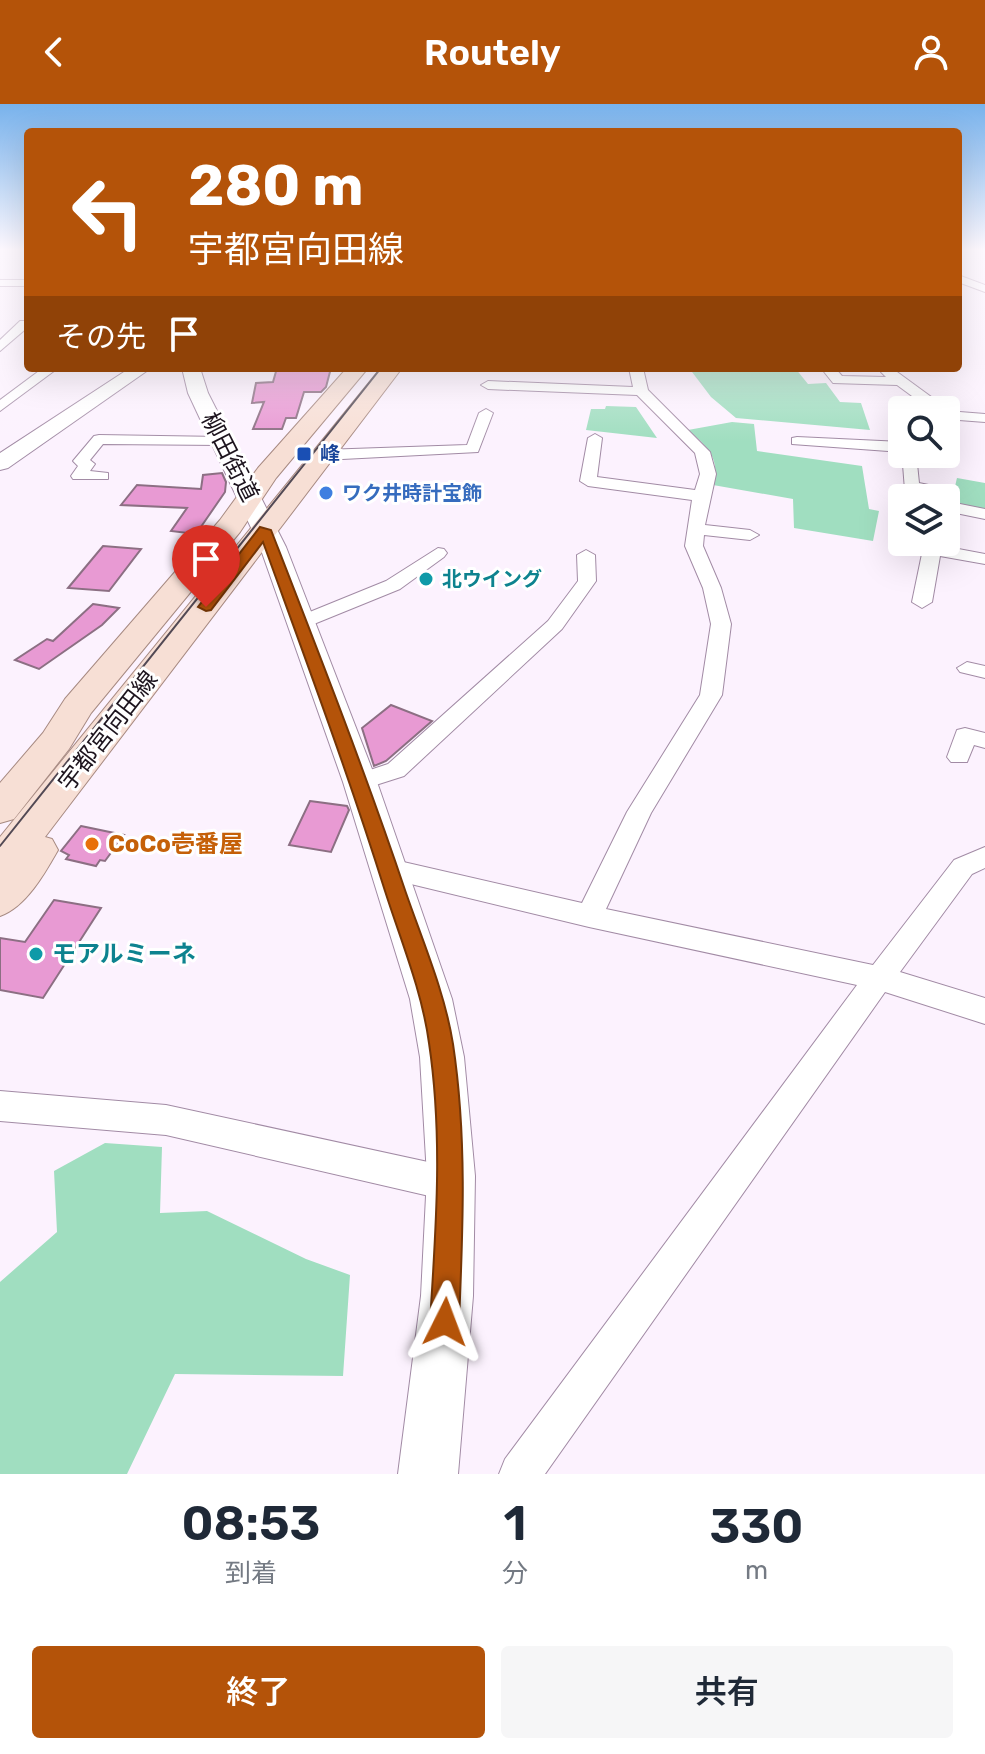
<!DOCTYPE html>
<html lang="ja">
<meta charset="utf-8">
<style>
:root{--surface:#fff;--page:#f6f6f7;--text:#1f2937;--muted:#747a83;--accent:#b45309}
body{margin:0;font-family:Rubik,"Noto Sans JP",sans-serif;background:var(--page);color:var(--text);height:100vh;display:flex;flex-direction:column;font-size:30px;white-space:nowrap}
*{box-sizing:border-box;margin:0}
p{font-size:26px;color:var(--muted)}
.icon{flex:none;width:44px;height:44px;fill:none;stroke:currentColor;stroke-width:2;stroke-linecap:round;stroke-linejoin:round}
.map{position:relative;height:1370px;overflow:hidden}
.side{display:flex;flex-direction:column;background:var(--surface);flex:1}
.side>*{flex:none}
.top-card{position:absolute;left:24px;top:24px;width:938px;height:244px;border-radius:8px;box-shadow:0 8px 32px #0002;background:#b45309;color:#fff;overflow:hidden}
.buttons{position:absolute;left:888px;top:292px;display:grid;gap:16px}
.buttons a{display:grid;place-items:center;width:72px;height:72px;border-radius:8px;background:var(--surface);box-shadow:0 8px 32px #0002;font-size:40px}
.pin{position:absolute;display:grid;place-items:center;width:68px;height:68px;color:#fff;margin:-82px -34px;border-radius:50% 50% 50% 0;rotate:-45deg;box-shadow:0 0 8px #0007}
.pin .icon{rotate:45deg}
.me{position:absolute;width:88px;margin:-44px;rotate:3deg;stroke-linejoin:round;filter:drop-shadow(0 0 6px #0008)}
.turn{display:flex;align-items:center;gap:28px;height:168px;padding:0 32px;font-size:36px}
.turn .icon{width:104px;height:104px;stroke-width:2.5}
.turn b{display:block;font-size:56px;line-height:68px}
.then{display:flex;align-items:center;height:76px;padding:0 32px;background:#0003;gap:16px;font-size:30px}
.eta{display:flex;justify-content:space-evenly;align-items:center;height:136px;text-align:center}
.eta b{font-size:48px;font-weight:600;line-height:56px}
.cta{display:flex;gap:16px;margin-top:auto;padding:16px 32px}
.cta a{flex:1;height:92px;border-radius:8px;background:var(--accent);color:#fff;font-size:32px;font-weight:600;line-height:92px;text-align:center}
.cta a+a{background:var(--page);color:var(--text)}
header{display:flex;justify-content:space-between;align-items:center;height:104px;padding:0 32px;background:var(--accent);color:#fff;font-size:36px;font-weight:600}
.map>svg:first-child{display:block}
.green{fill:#a0dec0}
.building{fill:#e89ad3;stroke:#8c6f83;stroke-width:2}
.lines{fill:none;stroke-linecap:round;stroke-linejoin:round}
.street-casing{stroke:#a28ba5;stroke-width:2}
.secondary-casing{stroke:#a28ba5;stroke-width:2}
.primary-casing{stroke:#a78a82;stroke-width:2}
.street{fill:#fff;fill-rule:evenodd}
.secondary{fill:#fff;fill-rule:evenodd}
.primary{fill:#f7dfd5;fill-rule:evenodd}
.tram{stroke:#524954;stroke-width:2}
.route{fill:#b45309;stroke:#753606;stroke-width:2}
.transit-dot{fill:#1a4fb4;stroke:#fff;stroke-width:3}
.shop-dot{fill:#3f7fe0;stroke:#fff;stroke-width:3}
.culture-dot{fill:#0f9aa8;stroke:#fff;stroke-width:3}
.food-dot{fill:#e8710a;stroke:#fff;stroke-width:3}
.labels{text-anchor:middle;stroke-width:6;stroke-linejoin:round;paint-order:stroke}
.far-transit-label{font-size:20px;font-weight:bold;fill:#164399;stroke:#fff;text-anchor:start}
.far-shop-label{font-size:20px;font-weight:bold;fill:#366cbe;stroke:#fff;text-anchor:start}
.far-culture-label{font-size:20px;font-weight:bold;fill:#0d838f;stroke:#fff;text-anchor:start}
.street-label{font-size:24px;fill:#1c131d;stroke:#fff}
.food-label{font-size:24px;font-weight:bold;fill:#c56008;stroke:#fff;text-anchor:start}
.culture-label{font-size:24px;font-weight:bold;fill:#0d838f;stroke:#fff;text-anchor:start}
</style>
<header><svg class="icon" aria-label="back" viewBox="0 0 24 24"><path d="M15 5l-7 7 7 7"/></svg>Routely<svg class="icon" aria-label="person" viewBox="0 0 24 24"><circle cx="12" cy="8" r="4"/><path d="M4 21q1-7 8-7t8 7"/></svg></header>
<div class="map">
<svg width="985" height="1370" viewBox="0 0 985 1370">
<rect width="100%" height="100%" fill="#fcf2fe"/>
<!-- green -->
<g class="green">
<path d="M 689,264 L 795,264 L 808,280 L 826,279 L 840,298 L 861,299 L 870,326 L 736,314 L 711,293 Z"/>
<path d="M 606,302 L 636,303 L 657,334 L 586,326 L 591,305 L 605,305 Z"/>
<path d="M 732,318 L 754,320 L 757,347 L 862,362 L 869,405 L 879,407 L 873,437 L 794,424 L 793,395 L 713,381 C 721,354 707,342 688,326 Z"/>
<path d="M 957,374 L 985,379 L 985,406 L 951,399 Z"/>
<path d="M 105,1039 L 162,1043 L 160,1109 L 207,1107 L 306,1155 L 350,1171 L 343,1272 L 175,1270 L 127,1370 L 0,1370 L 0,1178 L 57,1128 L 54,1067 Z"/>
</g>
<!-- building -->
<g class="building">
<path d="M 277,264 L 331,264 L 326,283 L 321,288 L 304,288 L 296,314 L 286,314 L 282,325 L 253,325 L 264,298 L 252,299 L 256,279 L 273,278 Z"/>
<path d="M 222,369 L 226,378 L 225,388 L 196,430 L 171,427 L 187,404 L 121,401 L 137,381 L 201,385 L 203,371 Z"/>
<path d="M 103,442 L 141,445 L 109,487 L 68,484 Z"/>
<path d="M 93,500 L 119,504 L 102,521 L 39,565 L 15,556 L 47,535 L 53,537 Z"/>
<path d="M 391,601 L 432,617 L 386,657 L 374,662 L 362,624 Z"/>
<path d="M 310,697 L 347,702 L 349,706 L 331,748 L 289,741 Z"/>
<path d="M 81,722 L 124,731 L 105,757 L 100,756 L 96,762 L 66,755 L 69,751 L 61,747 Z"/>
<path d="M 54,796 L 101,804 L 43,894 L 0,886 L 0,834 L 25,838 Z"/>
</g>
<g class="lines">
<!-- street casing -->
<g class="street-casing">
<g id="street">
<path d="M 958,171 L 985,181 L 985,188 L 958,178 Z"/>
<rect x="0" y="176" width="28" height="6"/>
<path d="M 20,217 L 28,217 L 28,223 L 0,247 L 0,236 Z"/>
<path d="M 43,264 L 58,264 L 0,307 L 0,296 Z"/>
<path d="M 629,264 L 643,264 L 648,286 L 710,348 L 716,370 L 705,421 L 750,426 L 759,431 L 750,436 L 704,431 L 703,442 L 721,484 L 731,520 L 722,591 L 651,709 L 606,805 L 873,861 L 954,756 L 985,743 L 985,764 L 972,770 L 900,868 L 985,894 L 985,920 L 885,888 L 545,1370 L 499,1370 L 505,1355 L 857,881 L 589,823 L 386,774 L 377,771 L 373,764 L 377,757 L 386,754 L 582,799 L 627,708 L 700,591 L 711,520 L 703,484 L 685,442 L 692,396 L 588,382 L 580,377 L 588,334 L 595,330 L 602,334 L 597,373 L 695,386 L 700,370 L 695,349 L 637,291 L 488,285 L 481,281 L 488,277 L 633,283 Z"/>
<path d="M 821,264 L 835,264 L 842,272 L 886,273 L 881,268 L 883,265 L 893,265 L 945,303 L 947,307 L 985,310 L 985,318 L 946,315 L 946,306 L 931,306 L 897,281 L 833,279 Z"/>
<path d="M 486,305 L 493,309 L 478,348 L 323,356 L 315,351 L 323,346 L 467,341 L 479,309 Z"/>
<path d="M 99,331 L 221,333 L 228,337 L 221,341 L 103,340 L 90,356 L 95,360 L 90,367 L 108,369 L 108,375 L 73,375 L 71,372 L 78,362 L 73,357 L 94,332 Z"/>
<path d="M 797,333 L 902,338 L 902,348 L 792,340 L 792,334 Z"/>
<path d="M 902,348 L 916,350 L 919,379 L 952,386 L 954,394 L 950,398 L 985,405 L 985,415 L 946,407 L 946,394 L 905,386 Z"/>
<path d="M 932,440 L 985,450 L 985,460 L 940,452 L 932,498 L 922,504 L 912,498 L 923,445 Z"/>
<path d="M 438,444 L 444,445 L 447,449 L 444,453 L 400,485 L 309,522 L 302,524 L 292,518 L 295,514 L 386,477 Z"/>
<path d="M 586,446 L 595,451 L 596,477 L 562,525 L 404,672 L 360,686 L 352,684 L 348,678 L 352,672 L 388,660 L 548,517 L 578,477 L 577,451 Z"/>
<path d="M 967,558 L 985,562 L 985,574 L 960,568 L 957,564 Z"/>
<path d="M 965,624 L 985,629 L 985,644 L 974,641 L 967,658 L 951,658 L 947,653 L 957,626 Z"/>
<path d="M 0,987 L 166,1001 L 451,1063 L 463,1068 L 468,1080 L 463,1092 L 451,1097 L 166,1031 L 0,1017 Z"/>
</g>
</g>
<!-- secondary casing -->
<g class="secondary-casing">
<g id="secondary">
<path d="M 130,264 L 151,264 L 8,364 L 0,366 L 0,349 Z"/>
<path d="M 182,264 L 200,264 L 208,289 L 286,443 L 377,678 L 452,895 L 464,953 L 475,1072 L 473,1192 L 458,1370 L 398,1370 L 421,1192 L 427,1072 L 420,953 L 410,895 L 343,678 L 260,443 L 188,289 Z"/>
</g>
</g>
<!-- primary casing -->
<g class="primary-casing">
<g id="primary">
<path d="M 347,264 L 368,264 L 276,374 L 240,428 L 91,609 L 69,645 L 14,715 L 0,719 L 0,679 L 43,629 L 65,595 L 220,416 L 258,364 Z"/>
<path d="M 381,264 L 402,264 L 45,733 L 52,735 L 58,746 C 45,769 26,803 0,812 L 0,733 Z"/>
</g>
</g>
<!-- street -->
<use href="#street" class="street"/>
<!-- secondary -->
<use href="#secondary" class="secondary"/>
<!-- primary -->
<use href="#primary" class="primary"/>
<!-- tram -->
<path class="tram" d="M 0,742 L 381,264"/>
</g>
<!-- sky -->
<linearGradient id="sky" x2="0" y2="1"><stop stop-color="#78b2ec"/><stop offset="0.43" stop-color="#fef9ff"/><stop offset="1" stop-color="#fef9ff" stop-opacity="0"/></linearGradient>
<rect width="985" height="338" fill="url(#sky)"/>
<!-- route -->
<path class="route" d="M 260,423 L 271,426 C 318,547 365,667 406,789 C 423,838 445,889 453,940 C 467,1033 463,1124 459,1218 L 455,1228 L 445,1232 L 434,1228 L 430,1218 C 436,1124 443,1032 429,939 C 422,887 401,837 385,787 C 348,669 305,554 263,438 L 211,506 L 206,507 L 198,503 Z"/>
<!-- markers -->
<rect class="transit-dot" x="296" y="342" width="16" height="16" rx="4"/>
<circle class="shop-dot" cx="326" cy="389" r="8"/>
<g class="culture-dot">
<circle cx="426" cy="475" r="8"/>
<circle cx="36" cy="850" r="8"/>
</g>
<circle class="food-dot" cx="92" cy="740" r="8"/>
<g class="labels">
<!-- far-transit labels -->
<g class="far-transit-label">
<text x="320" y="357">峰</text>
</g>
<!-- far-shop labels -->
<g class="far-shop-label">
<text x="342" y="396">ワク井時計宝飾</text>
</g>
<!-- far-culture labels -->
<g class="far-culture-label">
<text x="442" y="482">北ウイング</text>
</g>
<!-- street labels -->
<g class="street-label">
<text transform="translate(230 353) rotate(63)" y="8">柳田街道</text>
<text transform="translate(108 627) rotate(-52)" y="8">宇都宮向田線</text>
</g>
<!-- food labels -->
<g class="food-label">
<text x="108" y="748">CoCo壱番屋</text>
</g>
<!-- culture labels -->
<g class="culture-label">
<text x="52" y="858">モアルミーネ</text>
</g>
</g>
</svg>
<div class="buttons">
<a><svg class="icon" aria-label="search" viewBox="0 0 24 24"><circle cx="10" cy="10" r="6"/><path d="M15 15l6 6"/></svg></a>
<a><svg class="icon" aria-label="layers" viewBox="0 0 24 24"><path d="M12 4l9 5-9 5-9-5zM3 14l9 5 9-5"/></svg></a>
</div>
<div class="pin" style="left:206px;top:503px;background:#d93025"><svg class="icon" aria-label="arrive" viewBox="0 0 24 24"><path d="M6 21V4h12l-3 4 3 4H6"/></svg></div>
<svg class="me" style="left:445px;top:1218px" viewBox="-20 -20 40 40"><path d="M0-17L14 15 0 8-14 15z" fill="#b45309" stroke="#fff" stroke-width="4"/></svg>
<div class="top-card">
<div class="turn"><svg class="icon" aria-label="left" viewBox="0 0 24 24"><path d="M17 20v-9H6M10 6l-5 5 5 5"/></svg><div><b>280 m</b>宇都宮向田線</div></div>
<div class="then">その先<svg class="icon" aria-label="arrive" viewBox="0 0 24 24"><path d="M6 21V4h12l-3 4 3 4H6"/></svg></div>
</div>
</div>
<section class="side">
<div class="eta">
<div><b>08:53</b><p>到着</p></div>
<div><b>1</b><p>分</p></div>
<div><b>330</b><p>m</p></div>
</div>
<div class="cta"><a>終了</a><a>共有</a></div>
</section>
